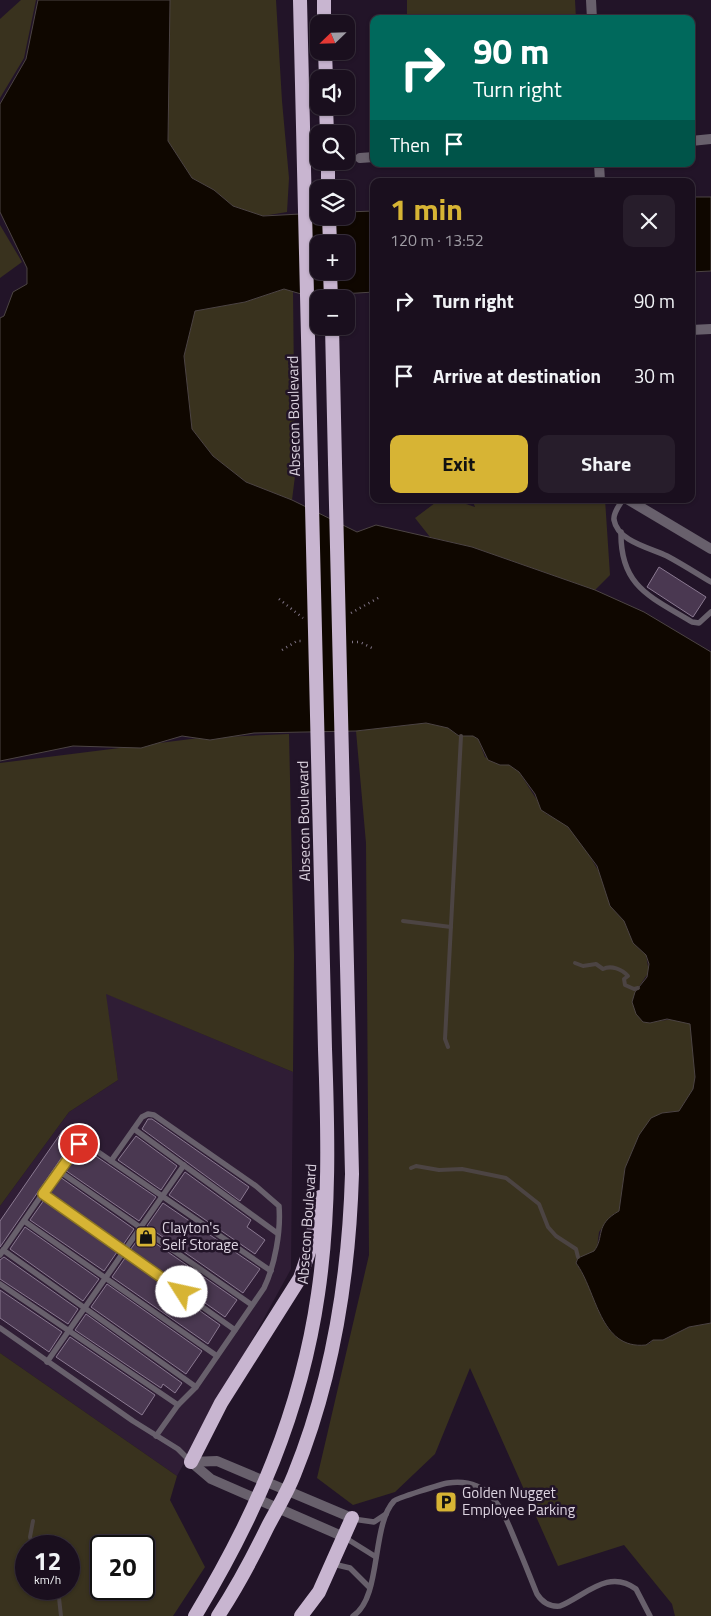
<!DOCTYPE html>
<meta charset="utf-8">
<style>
:root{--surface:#1a0f1e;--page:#271d2b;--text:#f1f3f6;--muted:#9f9ca4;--line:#382f3c;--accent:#d7b434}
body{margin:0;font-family:"Titillium Web",sans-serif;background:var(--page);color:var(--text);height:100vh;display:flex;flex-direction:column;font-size:19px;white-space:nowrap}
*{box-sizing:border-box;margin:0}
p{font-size:16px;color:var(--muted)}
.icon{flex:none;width:28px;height:28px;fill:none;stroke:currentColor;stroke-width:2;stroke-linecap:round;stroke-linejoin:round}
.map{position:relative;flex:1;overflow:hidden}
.drawer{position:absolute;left:370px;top:178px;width:325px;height:325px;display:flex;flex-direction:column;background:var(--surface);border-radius:10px;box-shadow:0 1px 4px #0004,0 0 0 1px var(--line)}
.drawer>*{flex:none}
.banner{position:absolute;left:370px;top:15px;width:325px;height:152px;border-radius:10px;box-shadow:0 1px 4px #0004,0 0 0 1px var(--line);background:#00695c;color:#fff;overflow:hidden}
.needle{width:32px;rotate:247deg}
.fabs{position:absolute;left:310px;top:15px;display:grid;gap:10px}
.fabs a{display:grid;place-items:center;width:45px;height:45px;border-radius:10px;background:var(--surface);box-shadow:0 1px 4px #0004,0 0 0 1px var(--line);font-size:25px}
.speed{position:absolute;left:15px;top:1535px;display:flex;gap:10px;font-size:25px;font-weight:700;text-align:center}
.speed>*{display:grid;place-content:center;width:65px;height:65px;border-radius:50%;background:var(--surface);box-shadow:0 1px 4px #0004,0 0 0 1px var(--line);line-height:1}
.speed small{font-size:12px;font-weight:400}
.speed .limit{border:2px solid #111;border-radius:8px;background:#fff;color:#111}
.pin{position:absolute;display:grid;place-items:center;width:42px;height:42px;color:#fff;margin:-21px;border:2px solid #fff;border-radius:50%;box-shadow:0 1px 5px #0007}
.me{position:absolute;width:55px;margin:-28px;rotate:305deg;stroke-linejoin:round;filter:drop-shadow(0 0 4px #0008)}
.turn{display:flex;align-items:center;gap:18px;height:105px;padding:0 20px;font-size:22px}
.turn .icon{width:65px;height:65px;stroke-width:2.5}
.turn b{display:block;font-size:35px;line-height:42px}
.then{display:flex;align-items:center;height:48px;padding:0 20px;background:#0003;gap:10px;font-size:19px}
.round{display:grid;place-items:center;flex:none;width:52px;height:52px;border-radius:10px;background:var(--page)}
.headline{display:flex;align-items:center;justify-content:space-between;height:85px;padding:0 20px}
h1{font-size:30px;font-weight:700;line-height:38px;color:var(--accent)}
.primary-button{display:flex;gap:10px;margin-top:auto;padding:10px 20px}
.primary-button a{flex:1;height:58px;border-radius:10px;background:var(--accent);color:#111;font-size:20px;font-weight:700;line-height:58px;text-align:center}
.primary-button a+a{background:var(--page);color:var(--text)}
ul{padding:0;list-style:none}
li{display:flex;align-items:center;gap:15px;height:75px;padding:0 20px}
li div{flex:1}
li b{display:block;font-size:19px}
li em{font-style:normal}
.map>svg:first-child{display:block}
.built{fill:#2f1d35}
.green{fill:#39321e;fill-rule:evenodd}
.water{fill:#0f0700;stroke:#4c4443;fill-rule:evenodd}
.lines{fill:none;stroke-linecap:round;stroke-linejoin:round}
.stream{stroke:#4c4443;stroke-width:4}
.building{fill:#4a3851;stroke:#8a7991}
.path{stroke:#7f7484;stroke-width:2.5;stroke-dasharray:1 4;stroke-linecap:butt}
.service{stroke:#68606c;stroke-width:5.5}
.minor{stroke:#68606c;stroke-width:10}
.trunk{stroke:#c8b5d0;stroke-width:14}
.trunk-bridge{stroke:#c8b5d0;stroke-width:14}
.route-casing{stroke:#8c7522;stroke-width:12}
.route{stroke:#d7b434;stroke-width:9}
.labels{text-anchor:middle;stroke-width:5;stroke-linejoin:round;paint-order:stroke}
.street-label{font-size:15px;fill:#dcd3e0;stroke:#221428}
.poi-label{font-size:15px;fill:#dcd3e0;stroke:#221428;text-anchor:start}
</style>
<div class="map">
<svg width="711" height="1616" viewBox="0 0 711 1616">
<rect width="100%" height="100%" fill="#221428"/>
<!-- built -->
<path class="built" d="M 105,993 L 293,1072 L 291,1269 L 177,1476 L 0,1353 L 0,1206 L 69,1112 L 118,1080 Z"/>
<!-- green -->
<g class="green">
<path d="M 21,0 L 36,0 L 24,58 L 0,98 L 0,19 Z"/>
<path d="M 170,0 L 276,0 L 282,101 L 289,178 L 287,212 L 263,216 L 233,206 L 214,190 L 192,178 L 168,141 Z"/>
<path d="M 407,0 L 575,0 L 576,19 L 407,19 Z"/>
<path d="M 0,225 L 22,262 L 0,278 Z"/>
<path d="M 284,289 L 293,291 L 295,476 L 292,500 L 246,482 L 213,456 L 192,429 L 184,356 L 195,311 L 245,302 Z"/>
<path d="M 472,499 L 569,499 L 570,504 L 581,499 L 605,499 L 610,575 L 595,590 L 472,547 L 430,537 L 415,518 L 435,503 L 460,502 L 475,507 Z"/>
<path d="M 426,723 L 448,728 L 459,736 L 473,736 L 478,739 L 485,757 L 500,765 L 509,765 L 519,772 L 546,814 L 562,821 L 582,843 L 602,877 L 610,906 L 624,921 L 633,943 L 646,955 L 649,972 L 635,992 L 650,1023 C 664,1020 677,1017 691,1024 L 695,1077 L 693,1089 L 679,1111 L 667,1112 L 639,1135 L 625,1168 L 619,1211 L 611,1216 L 599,1232 L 597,1248 L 594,1252 L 578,1258 L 576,1263 C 591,1283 596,1308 609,1330 L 649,1344 L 653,1340 L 663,1340 L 689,1327 L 711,1323 L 711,1616 L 675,1616 L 672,1604 L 624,1545 L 558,1566 L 470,1368 L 435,1454 L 395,1492 L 353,1505 L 317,1478 L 369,1255 L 366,843 L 356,731 Z"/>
<path d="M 289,734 L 294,955 L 293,1072 L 106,994 L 118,1080 L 69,1112 L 0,1206 L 0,763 L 199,738 Z"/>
<path d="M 0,1353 L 177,1476 L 170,1500 L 205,1567 L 173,1616 L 0,1616 ZM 69,1546 L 69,1589 L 26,1589 L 26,1546 ZM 101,1546 L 144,1546 L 144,1589 L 101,1589 Z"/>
</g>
<!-- water -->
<g class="water">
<path d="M 38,0 L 170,0 L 168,141 L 192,178 L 214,190 L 233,206 L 263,216 L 319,213 L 319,216 L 346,216 L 346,212 L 374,211 L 374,292 L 308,296 L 284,289 L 245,302 L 195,311 L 184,356 L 192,429 L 213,456 L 246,482 L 292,500 L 357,532 L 376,525 L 472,547 L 595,590 L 644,612 L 711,652 L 711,1323 L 689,1327 L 663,1340 L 653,1340 L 646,1345 C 599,1350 597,1291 576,1263 L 578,1258 L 594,1251 C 605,1237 594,1225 619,1211 L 625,1168 L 639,1135 L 651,1118 L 662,1113 L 679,1111 L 693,1089 L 695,1077 L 690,1024 L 667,1019 L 650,1023 L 643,1022 L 636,1014 L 632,1002 L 635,992 L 647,977 L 649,964 L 646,955 L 633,943 L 624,921 L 610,906 L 597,866 L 568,827 L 541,810 L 535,794 L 519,772 L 509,765 L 500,765 L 488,760 L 478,739 L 473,736 L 459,736 L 448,728 L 426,723 L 356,731 L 254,733 L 210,740 L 182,736 L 141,748 L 73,746 L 0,761 L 0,318 L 4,316 L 13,292 L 27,284 L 27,268 L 0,212 L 0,104 L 26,59 ZM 319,244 L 346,244 L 346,271 L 319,271 Z"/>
<path d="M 691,197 L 711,197 L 711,271 L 691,272 Z"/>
</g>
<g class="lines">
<!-- stream -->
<g class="stream">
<path d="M 403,921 L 451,927"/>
<path d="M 575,963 L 583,966 L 596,964 L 603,969 C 611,965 622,969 628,976 L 624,979 L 625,985 L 634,989 L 638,988"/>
<path d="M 448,1047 L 445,1039 L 461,736"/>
<path d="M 411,1168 L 416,1166 L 439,1170 L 462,1169 L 506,1178 L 539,1204 L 548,1227 L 556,1236 L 576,1249 L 578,1257"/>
<path d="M 33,1521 L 30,1537 L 33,1546"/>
<path d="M 58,1589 L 61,1616"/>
</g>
</g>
<!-- building -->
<g class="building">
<path d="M 659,567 L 706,597 L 693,617 L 647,587 Z"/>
<path d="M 148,1119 L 152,1119 L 249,1187 L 240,1201 L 142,1129 Z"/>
<path d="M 63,1130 L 77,1141 L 71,1144 L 0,1247 L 0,1221 Z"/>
<path d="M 136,1136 L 177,1166 L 161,1190 L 118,1160 Z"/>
<path d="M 84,1148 L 156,1197 L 139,1221 L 65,1170 L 78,1151 Z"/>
<path d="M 185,1172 L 251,1220 L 247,1227 L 265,1240 L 255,1254 L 169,1195 Z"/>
<path d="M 60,1177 L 134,1229 L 123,1245 L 49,1193 Z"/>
<path d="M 44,1200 L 117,1252 L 104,1271 L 30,1220 Z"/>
<path d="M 163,1203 L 260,1269 L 243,1293 L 147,1226 Z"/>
<path d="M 25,1227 L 99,1279 L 83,1301 L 10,1249 Z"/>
<path d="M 142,1234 L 237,1300 L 225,1317 L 130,1250 Z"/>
<path d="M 4,1257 L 78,1309 L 68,1324 L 0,1279 L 0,1260 Z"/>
<path d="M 125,1258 L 220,1325 L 208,1344 L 112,1277 Z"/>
<path d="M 107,1284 L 202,1351 L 186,1374 L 91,1307 Z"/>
<path d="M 0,1290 L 62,1332 L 49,1352 L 0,1318 Z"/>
<path d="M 86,1314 L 182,1383 L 175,1393 L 163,1384 L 161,1388 L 75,1330 Z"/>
<path d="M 70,1337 L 155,1395 L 142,1415 L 56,1357 Z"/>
</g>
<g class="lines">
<!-- path -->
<g class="path">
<path d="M 279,599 L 303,618"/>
<path d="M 351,613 L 380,597"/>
<path d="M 352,642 L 360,642 L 374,649"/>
<path d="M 282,650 L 297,641 L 302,641"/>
</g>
<!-- service -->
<g class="service">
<path d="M 623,499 C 620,505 613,512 614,520 C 618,542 651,548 667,556 C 682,564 696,573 711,582"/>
<path d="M 621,532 C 620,587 651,597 692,622 L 699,623 L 711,612"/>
<path d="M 134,1129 L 277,1233"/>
<path d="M 111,1161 L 142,1117 L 148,1114 L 154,1115 L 256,1186 L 279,1206 C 281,1231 275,1265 264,1288 L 196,1387 L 178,1405 L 156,1436"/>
<path d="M 59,1171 L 252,1305"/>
<path d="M 43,1194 L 235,1330"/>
<path d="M 24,1221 L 217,1356"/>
<path d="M 3,1250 L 196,1387"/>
<path d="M 0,1255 L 75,1147 L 85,1143 L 271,1271"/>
<path d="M 0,1284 L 178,1405"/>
<path d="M 0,1328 L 133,1421 L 178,1449 L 191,1462"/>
<path d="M 47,1362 L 184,1165"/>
<path d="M 353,1519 L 374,1522 L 386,1514"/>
<path d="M 344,1537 L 376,1557"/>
<path d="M 333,1564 L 350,1568 L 369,1587"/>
<path d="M 353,1616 C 382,1598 371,1525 394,1501 C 397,1498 442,1484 448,1483 C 492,1477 503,1511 517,1545 C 524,1561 530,1577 537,1594 C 542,1602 550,1607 560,1606 C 585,1596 608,1568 636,1589 L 650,1616"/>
</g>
<!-- minor -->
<g class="minor">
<path d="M 591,0 L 592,19"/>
<path d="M 691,141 L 711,139"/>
<path d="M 360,158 L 374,157"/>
<path d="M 599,164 L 600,181"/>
<path d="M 691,330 L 711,329"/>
<path d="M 627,499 L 711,549"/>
<path d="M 191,1462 L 217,1461 L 352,1518"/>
<path d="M 191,1462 L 211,1479 L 344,1537"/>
</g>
<!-- trunk -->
<g class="trunk">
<path d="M 300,0 L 311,464"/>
<path d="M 324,0 L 324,24"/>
<path d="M 325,51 L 326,79"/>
<path d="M 326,106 L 327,134"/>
<path d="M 328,161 L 328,189"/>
<path d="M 329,216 L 330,244"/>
<path d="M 330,271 L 331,299"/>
<path d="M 332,326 L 335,463"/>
<path d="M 191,1462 L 221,1403 L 300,1278 L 310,1249 L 320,1197"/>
<path d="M 195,1616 C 256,1515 301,1412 318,1294 C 330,1213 328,1131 325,1049 C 323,966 321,882 319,799"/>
<path d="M 218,1616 C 237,1587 253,1557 268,1526 C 277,1509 287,1493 294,1475 C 333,1379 349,1277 352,1174 L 343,799"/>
<path d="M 301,1616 L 319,1592 L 352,1518"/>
</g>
<!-- trunk-bridge -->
<g class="trunk-bridge">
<path d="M 335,463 L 343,799"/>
<path d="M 311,464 L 319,799"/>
</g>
</g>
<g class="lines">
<!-- route casing -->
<g class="route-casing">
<path id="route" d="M 79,1144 L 43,1194 L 182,1292"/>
</g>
<!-- route -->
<use href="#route" class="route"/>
</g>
<!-- icons -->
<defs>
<g id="shop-square" transform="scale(1.125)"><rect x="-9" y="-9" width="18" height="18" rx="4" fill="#d7b434" stroke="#221428"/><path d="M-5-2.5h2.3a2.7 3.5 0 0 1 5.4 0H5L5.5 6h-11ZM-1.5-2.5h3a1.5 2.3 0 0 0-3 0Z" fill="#111"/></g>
<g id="parking-square" transform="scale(1.125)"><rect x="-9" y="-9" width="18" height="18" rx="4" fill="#d7b434" stroke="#221428"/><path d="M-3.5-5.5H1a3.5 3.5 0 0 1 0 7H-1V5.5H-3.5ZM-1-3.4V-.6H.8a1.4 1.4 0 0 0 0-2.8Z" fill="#111"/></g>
</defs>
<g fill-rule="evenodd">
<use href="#shop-square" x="146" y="1237"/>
<use href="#parking-square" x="446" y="1502"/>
</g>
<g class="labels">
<!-- street labels -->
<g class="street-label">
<text transform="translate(294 416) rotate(-91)" y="5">Absecon Boulevard</text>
<text transform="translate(304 821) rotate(-91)" y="5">Absecon Boulevard</text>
<text transform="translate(307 1224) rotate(-86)" y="5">Absecon Boulevard</text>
</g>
<!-- poi labels -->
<g class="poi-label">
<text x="162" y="1233">Clayton's<tspan x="162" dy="17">Self Storage</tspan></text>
<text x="462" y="1498">Golden Nugget<tspan x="462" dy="17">Employee Parking</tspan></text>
</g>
</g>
</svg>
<div class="fabs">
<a><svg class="needle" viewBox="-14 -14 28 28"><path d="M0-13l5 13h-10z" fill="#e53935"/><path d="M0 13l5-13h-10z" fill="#9f9ca4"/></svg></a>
<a><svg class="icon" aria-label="sound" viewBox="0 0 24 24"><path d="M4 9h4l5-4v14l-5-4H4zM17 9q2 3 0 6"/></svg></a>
<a><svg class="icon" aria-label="search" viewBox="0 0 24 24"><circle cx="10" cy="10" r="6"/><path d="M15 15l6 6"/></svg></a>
<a><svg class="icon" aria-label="layers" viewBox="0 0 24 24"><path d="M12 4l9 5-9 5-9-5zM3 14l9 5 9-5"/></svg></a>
<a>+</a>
<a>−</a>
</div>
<div class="speed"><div>12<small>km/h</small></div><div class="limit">20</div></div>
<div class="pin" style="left:79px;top:1144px;background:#d93025"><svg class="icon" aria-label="arrive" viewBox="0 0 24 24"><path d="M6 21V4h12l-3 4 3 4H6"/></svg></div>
<svg class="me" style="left:182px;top:1292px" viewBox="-20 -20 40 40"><circle r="19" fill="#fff"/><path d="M0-13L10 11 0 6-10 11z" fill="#d7b434"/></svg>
<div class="banner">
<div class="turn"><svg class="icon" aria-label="right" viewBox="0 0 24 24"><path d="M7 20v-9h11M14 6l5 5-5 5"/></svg><div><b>90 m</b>Turn right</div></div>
<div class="then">Then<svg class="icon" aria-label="arrive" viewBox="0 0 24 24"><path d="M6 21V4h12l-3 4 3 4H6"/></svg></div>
</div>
<section class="drawer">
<div class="headline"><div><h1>1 min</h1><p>120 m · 13:52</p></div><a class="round"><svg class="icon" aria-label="close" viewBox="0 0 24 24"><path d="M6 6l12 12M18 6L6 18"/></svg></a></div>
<ul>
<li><svg class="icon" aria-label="right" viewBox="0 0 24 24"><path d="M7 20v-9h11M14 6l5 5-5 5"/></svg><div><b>Turn right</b></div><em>90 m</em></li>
<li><svg class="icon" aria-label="arrive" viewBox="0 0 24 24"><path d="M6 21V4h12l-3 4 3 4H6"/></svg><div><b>Arrive at destination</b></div><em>30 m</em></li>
</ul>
<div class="primary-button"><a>Exit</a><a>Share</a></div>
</section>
</div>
